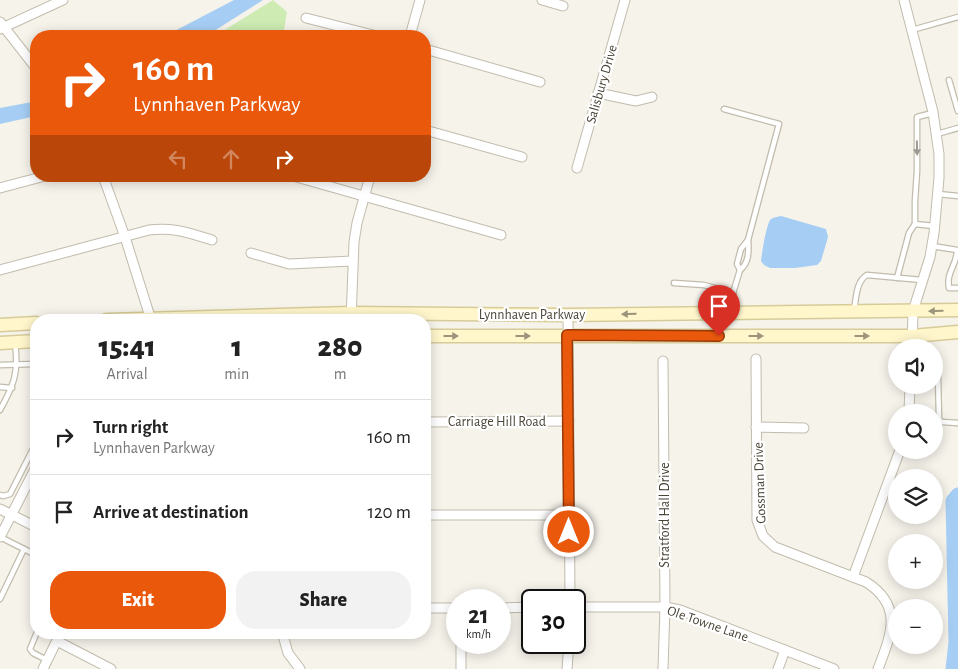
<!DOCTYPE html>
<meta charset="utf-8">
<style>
:root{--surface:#fff;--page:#f2f2f2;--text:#222;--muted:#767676;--line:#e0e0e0;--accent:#ea580c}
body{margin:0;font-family:"Alegreya Sans",sans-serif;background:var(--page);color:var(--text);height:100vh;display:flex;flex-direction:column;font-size:19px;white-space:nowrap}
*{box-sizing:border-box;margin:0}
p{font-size:16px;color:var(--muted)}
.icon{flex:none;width:28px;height:28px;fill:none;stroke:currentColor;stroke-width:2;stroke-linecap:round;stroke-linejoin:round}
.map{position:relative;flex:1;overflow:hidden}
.sheet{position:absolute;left:30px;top:314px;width:401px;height:325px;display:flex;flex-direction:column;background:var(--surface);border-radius:20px;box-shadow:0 2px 12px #0003}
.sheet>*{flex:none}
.hud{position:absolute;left:30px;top:30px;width:401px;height:152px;border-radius:20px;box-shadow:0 2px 12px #0003;background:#ea580c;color:#fff;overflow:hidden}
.buttons{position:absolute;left:888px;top:339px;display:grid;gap:10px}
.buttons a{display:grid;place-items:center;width:55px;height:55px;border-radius:50%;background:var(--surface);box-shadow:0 2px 12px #0003;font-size:25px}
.speed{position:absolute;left:446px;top:589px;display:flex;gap:10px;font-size:25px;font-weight:700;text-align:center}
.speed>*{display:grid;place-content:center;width:65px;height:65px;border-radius:50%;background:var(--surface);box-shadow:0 2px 12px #0003;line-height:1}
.speed small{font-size:12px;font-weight:400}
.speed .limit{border:2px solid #111;border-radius:8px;background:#fff;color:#111}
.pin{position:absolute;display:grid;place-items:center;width:42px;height:42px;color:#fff;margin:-51px -21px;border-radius:50% 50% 50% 0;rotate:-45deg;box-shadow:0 0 5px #0007}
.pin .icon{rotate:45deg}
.me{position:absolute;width:55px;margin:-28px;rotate:0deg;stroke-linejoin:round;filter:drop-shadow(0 0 4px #0008)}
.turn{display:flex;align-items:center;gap:18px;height:105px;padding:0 20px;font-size:22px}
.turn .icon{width:65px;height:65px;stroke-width:2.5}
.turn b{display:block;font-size:35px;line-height:42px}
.lanes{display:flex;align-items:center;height:48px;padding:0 20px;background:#0003;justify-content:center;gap:25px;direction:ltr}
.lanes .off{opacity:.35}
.eta{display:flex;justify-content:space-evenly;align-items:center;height:85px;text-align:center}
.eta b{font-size:30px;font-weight:800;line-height:35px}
.button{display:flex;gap:10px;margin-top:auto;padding:10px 20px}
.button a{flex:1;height:58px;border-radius:20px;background:var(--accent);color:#fff;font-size:20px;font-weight:800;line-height:58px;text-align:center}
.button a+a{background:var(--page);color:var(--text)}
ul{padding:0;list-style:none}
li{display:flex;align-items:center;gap:15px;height:75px;padding:0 20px;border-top:1px solid var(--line)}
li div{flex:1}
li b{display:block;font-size:19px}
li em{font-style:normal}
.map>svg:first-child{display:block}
.green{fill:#cdebb3}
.water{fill:#a6cef4}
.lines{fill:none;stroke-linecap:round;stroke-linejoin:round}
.river{stroke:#a6cef4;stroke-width:15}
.lane-casing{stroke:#c2bcad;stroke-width:7}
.street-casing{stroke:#c2bcad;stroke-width:11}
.secondary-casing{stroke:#d7cb99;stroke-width:15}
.lane{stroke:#fff;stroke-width:4.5}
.street{stroke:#fff;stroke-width:9}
.secondary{stroke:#fff6cc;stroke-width:12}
.oneway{fill:#9c9992}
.oneway2{fill:#9c957b}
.route-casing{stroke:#983908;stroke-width:12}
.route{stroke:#ea580c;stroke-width:9}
.labels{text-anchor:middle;stroke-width:4.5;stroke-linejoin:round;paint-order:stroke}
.street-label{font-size:14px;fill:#4b4538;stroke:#fff}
</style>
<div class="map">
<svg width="958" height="669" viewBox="0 0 958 669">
<rect width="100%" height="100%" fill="#f6f3eb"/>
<!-- green -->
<path class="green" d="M 273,0 L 287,12 L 283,36 L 215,36 Z"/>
<!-- water -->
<g class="water">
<path d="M 234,0 L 263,0 L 206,36 L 165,36 Z"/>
<path d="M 32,102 L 36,116 L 0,124 L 0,108 Z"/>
<path d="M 781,216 L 826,229 L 828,237 L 821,261 L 817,265 L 795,268 L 770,268 L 764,265 L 761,261 C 762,252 766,227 770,220 C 773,217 777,217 781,216 Z"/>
</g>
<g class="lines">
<!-- river -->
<path class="river" d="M 953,669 L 956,642 L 953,501 L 958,495"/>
<!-- lane casing -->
<g class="lane-casing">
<g id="lane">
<path d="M 912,30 L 958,17"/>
<path d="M 949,80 L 958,111"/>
<path d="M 724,109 L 779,124 L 748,240 C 749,251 749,263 740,270"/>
<path d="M 933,113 L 917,117 L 917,171 L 915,201 L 915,224 L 934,226"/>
<path d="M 937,134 L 958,128"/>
<path d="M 938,194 L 958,196"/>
<path d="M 932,246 L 957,250 C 957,266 946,271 949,288 L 958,288"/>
<path d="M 897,278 L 909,233 L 915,224"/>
<path d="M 674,283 L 704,285 L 733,293"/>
<path d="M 854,311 C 856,299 856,281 867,275 L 922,280"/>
<path d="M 735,312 L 733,293 L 740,270 L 737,264 L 741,249 L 748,240"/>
<path d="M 0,365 L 36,364"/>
<path d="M 934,376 L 938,376 L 939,419 L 942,422 L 958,423"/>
<path d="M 0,387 L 12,388"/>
<path d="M 0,410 C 14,385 19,372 15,343"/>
<path d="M 0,495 L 3,496 L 10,494 L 36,443"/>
<path d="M 0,537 L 36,555"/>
<path d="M 0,599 L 24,549"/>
<path d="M 37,632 L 30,649 L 33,653 L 47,660"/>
</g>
</g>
<!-- street casing -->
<g class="street-casing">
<g id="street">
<path d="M 542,0 L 563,6"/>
<path d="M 904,0 L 933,112 L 939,154 L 939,178 L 934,233 L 930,257 L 913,311 L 912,348"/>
<path d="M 306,18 L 377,36"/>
<path d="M 0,22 L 36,68"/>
<path d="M 0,29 L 63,0"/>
<path d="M 410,36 L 420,0"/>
<path d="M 425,49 L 540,82"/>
<path d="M 598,93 L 636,101 L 652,97"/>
<path d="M 425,130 L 522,157"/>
<path d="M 577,168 L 625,0"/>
<path d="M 103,176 L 125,237 L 151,320"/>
<path d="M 293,176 L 501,235"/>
<path d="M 0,188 L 45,176"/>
<path d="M 251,253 L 289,264 L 352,261"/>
<path d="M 0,270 L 149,230 C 174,227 189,233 212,240"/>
<path d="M 568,315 L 570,600"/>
<path d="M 351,320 L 354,242 L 357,223 L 370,176"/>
<path d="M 756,359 L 757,520 L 763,536 L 775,547 L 866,582 C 904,606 891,635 878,669"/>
<path d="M 909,412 L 910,385"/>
<path d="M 425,422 L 569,421"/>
<path d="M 756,427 L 804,428"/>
<path d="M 0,509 L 36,527"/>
<path d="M 425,515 L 569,515"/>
<path d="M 0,537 L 36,467"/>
<path d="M 853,577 L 900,450"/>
<path d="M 575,607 L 665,607 L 680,610 L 834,669"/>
<path d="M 425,608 L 458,608"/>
<path d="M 500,608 L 532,607"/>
<path d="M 282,632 L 288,653 L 300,669"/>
<path d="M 57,641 L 111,669"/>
<path d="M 43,669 L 61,632"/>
<path d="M 461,669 L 461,642"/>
<path d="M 567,669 L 569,642"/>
<path d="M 663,669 L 665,607 L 663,361"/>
<path d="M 778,669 L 785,650"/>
</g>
</g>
<!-- secondary casing -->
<g class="secondary-casing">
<g id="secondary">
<path d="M 106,320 L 350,313 L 568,315 L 958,310"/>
<path d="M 0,325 L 36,323"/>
<path d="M 425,336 L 912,336 L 958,332"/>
<path d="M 0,343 L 36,341"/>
</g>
</g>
<!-- lane -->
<use href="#lane" class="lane"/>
<!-- street -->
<use href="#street" class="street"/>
<!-- secondary -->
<use href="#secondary" class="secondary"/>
</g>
<!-- one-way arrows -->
<defs><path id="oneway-solid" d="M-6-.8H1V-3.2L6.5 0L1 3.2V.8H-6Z" transform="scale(1.25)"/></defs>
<use class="oneway" href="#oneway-solid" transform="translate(917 148) rotate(89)"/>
<g class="oneway2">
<use href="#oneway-solid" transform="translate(936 311) rotate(179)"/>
<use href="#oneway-solid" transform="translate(629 314) rotate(179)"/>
<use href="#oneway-solid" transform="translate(451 336)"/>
<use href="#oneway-solid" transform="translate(523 336)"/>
<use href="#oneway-solid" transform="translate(756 336)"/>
<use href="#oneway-solid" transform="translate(862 336)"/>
</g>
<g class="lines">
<!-- route casing -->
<g class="route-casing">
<path id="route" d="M 569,532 L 567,335 L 719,336"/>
</g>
<!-- route -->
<use href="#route" class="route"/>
</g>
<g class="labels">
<!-- street labels -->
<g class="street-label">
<text transform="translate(601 84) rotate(-74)" y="5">Salisbury Drive</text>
<text x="532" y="319">Lynnhaven Parkway</text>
<text x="497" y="426">Carriage Hill Road</text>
<text transform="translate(759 483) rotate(-92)" y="5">Gossman Drive</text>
<text transform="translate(664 515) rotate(-90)" y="5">Stratford Hall Drive</text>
<text transform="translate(708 623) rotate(19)" y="5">Ole Towne Lane</text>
</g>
</g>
</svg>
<div class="buttons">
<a><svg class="icon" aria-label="sound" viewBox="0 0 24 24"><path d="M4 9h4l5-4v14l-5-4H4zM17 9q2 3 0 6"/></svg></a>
<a><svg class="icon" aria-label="search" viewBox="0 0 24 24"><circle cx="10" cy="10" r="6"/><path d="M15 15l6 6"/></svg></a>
<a><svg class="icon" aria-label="layers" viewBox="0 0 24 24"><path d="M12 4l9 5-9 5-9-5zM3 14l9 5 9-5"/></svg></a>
<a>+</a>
<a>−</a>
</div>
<div class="speed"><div>21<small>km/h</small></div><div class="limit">30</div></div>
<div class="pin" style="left:719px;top:336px;background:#d93025"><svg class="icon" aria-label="arrive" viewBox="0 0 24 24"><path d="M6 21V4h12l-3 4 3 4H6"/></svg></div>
<svg class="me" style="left:569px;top:532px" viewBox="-20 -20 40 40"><circle r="17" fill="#ea580c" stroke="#fff" stroke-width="3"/><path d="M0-11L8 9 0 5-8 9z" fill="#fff"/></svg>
<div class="hud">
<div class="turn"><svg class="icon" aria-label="right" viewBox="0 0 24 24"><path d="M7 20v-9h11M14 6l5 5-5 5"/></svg><div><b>160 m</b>Lynnhaven Parkway</div></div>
<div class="lanes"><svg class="icon off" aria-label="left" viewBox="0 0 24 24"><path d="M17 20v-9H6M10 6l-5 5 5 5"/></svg><svg class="icon off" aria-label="ahead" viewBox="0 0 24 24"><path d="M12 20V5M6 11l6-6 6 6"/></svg><svg class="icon" aria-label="right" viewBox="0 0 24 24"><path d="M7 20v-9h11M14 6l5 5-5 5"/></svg></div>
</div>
<section class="sheet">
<div class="eta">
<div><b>15:41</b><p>Arrival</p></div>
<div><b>1</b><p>min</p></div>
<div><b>280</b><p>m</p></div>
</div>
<ul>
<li><svg class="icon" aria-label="right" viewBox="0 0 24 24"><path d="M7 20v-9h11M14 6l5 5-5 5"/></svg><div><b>Turn right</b><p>Lynnhaven Parkway</p></div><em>160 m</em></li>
<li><svg class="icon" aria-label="arrive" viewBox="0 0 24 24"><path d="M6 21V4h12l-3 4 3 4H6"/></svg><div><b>Arrive at destination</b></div><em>120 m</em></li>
</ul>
<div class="button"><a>Exit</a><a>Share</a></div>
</section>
</div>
